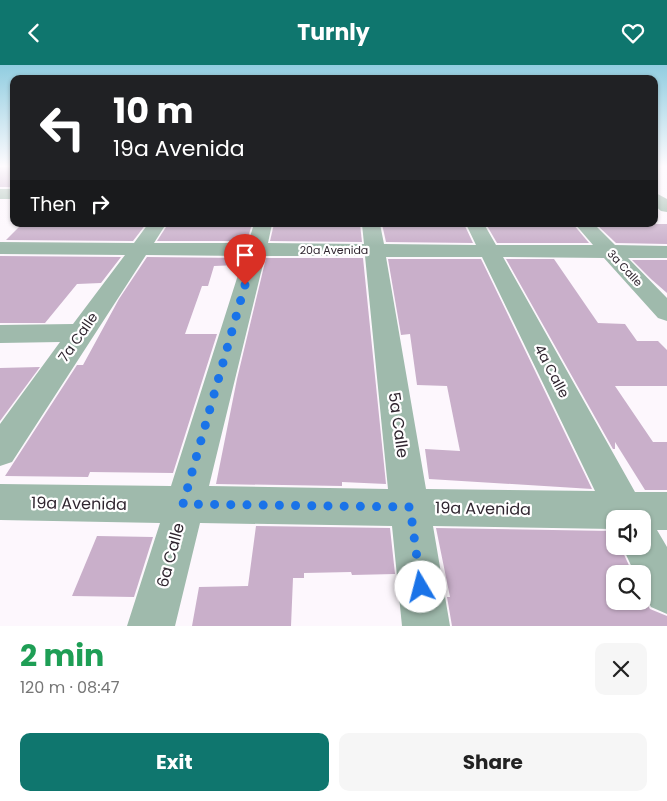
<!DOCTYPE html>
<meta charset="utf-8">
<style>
:root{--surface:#fff;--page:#f6f6f6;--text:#222;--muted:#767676;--accent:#0f766e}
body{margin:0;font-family:Poppins,sans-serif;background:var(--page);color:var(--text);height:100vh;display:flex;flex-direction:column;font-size:19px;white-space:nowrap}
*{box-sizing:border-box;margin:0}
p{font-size:16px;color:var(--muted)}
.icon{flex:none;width:28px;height:28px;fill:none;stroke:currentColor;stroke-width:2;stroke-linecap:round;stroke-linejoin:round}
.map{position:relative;height:561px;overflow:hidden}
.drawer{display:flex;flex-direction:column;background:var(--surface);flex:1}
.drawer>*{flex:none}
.hud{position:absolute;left:10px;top:10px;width:648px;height:152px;border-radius:10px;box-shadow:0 1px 4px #0004;background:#202124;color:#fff;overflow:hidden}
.tools{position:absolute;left:606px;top:445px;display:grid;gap:10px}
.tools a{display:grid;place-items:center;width:45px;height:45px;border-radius:10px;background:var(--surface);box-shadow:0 1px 4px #0004;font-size:25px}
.pin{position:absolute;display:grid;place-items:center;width:42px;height:42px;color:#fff;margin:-51px -21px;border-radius:50% 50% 50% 0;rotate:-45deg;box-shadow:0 0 5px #0007}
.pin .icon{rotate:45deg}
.me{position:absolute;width:55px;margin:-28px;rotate:352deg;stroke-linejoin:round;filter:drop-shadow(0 0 4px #0008)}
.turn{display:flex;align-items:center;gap:18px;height:105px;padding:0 20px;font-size:22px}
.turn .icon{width:65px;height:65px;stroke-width:2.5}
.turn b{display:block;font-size:35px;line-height:42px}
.then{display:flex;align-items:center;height:48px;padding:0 20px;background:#0003;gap:10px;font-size:19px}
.round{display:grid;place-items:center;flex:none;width:52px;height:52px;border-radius:10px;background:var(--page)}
.overview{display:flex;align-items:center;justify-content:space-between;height:85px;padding:0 20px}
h1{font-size:30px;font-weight:700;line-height:38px;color:#1e9e55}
.button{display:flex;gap:10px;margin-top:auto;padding:10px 20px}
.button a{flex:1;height:58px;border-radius:10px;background:var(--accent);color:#fff;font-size:20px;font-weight:700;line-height:58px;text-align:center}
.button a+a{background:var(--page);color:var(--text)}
header{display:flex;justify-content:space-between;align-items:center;height:65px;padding:0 20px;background:var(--accent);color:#fff;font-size:22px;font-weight:700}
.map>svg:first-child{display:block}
.building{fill:#c9afca}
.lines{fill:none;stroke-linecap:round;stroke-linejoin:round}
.street{fill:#9fbaac;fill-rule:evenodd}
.route{stroke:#1a73e8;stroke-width:9;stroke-dasharray:0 16.2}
.labels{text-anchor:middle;stroke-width:4.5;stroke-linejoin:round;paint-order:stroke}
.far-street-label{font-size:11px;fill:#2f252f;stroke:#fff}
.street-label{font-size:14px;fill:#2f252f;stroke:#fff}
.near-street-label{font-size:16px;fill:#2f252f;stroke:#fff}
</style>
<header><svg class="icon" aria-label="back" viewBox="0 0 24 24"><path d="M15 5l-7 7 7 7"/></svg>Turnly<svg class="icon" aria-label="heart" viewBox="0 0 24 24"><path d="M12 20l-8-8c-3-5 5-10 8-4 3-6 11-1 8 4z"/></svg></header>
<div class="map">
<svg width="667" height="561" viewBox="0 0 667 561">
<rect width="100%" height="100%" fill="#fdf7fd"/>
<!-- building -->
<g class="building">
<rect x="0" y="102" width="14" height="20"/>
<path d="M 85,159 L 146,159 L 133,176 L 6,175 L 21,160 Z"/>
<path d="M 168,159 L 252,159 L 247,176 L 157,176 Z"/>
<path d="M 274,159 L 360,159 L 362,177 L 270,176 Z"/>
<path d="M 382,159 L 464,159 L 473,178 L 386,177 Z"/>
<path d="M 486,159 L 573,159 L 589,178 L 497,178 Z"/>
<path d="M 596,159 L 667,159 L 667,179 L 616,178 Z"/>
<path d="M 0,191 L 121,192 L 101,218 L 77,219 L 45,258 L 0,258 Z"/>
<path d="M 147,192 L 241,193 L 239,200 L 214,201 L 208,221 L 202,221 L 185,269 L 217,269 L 173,408 L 90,407 L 88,412 L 5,411 L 77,300 L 83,300 L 119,234 Z"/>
<path d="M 266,193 L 363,193 L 386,419 L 342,417 L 342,421 L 216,419 L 237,314 Z"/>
<path d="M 388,194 L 481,194 L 592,424 L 429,414 L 425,384 L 460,386 L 447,321 L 417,320 L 410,269 L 401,270 Z"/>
<path d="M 506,194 L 554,194 L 598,258 L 625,259 L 637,276 L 658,276 L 667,285 L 667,321 L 615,321 L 653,377 L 667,377 L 667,425 L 645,425 L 615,377 L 615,384 L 613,384 Z"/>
<path d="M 632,195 L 667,195 L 667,228 L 651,214 Z"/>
<path d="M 40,302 L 0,356 L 0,303 Z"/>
<path d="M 256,461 L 390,463 L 395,509 L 352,510 L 351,507 L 304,508 L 304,513 L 293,513 L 291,561 L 192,561 L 199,522 L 248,521 Z"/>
<path d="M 436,463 L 612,466 L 615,470 L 615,481 L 620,481 L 633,509 L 615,509 L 615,536 L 642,536 L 642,530 L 650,544 L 667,551 L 667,561 L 452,561 L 447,532 L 450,532 Z"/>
<path d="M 97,471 L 153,472 L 134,532 L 72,531 Z"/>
</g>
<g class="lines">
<!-- street -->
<g class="street">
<rect x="0" y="124" width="14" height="10"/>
<path d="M 654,127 L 667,134 L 667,147 L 661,146 L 654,140 Z"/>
<path d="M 148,159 L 166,159 L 154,178 L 248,178 L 254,159 L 272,159 L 268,178 L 364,179 L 362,159 L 380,159 L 384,179 L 476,180 L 466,159 L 484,159 L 496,180 L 593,180 L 575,159 L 594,159 L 615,180 L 667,181 L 667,193 L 628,193 L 667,233 L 667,256 L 658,253 L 604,193 L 503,192 L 635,427 L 667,427 L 667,465 L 657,465 L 667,482 L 667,549 L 651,542 L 642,525 L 642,509 L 635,509 L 622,481 L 642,481 L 642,454 L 615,454 L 615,468 L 613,464 L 433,461 L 450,561 L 402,561 L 392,461 L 200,458 L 175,561 L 127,561 L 160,458 L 0,455 L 0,419 L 171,421 L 244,191 L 146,190 L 12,397 L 0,401 L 0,359 L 60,277 L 0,278 L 0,260 L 73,259 L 125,190 L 0,189 L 0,177 L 134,178 ZM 265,191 L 365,191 L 388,424 L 209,421 ZM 386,192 L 482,192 L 595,426 L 426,424 Z"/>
</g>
</g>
<!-- sky -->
<linearGradient id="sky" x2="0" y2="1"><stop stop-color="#91cde0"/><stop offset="0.56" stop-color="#fefbfe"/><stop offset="1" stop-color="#fefbfe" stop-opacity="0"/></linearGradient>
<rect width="667" height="181" fill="url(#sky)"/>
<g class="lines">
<!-- route -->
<path class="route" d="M 245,220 L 183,439 L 410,442 L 421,522"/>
</g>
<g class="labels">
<!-- far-street labels -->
<g class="far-street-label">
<text x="334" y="189">20a Avenida</text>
<text transform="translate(625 203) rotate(47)" y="4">3a Calle</text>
</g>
<!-- street labels -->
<g class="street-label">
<text transform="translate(78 272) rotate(-55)" y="5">7a Calle</text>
<text transform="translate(552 306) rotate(62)" y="5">4a Calle</text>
</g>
<!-- near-street labels -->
<g class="near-street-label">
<text transform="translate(399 360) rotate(82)" y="6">5a Calle</text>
<text transform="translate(79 438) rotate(1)" y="6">19a Avenida</text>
<text transform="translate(483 443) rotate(1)" y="6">19a Avenida</text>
<text transform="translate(170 490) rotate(-75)" y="6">6a Calle</text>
</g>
</g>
</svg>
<div class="tools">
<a><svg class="icon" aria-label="sound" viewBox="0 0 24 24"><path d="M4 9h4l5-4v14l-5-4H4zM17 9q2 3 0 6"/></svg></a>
<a><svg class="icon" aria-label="search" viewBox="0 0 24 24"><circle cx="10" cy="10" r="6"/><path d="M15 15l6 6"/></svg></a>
</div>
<div class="pin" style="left:245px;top:220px;background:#d93025"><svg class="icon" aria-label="arrive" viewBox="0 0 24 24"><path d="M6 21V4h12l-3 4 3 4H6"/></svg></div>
<svg class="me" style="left:421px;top:522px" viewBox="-20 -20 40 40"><circle r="19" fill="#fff"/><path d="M0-13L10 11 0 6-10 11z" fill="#1a73e8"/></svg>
<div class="hud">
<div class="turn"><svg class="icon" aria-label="left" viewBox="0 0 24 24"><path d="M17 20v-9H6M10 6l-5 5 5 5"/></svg><div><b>10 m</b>19a Avenida</div></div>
<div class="then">Then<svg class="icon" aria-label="right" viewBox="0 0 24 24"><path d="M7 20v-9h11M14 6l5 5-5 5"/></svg></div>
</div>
</div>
<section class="drawer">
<div class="overview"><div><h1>2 min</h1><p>120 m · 08:47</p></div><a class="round"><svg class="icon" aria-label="close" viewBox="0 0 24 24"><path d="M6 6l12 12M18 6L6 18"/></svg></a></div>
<div class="button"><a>Exit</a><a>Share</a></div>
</section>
